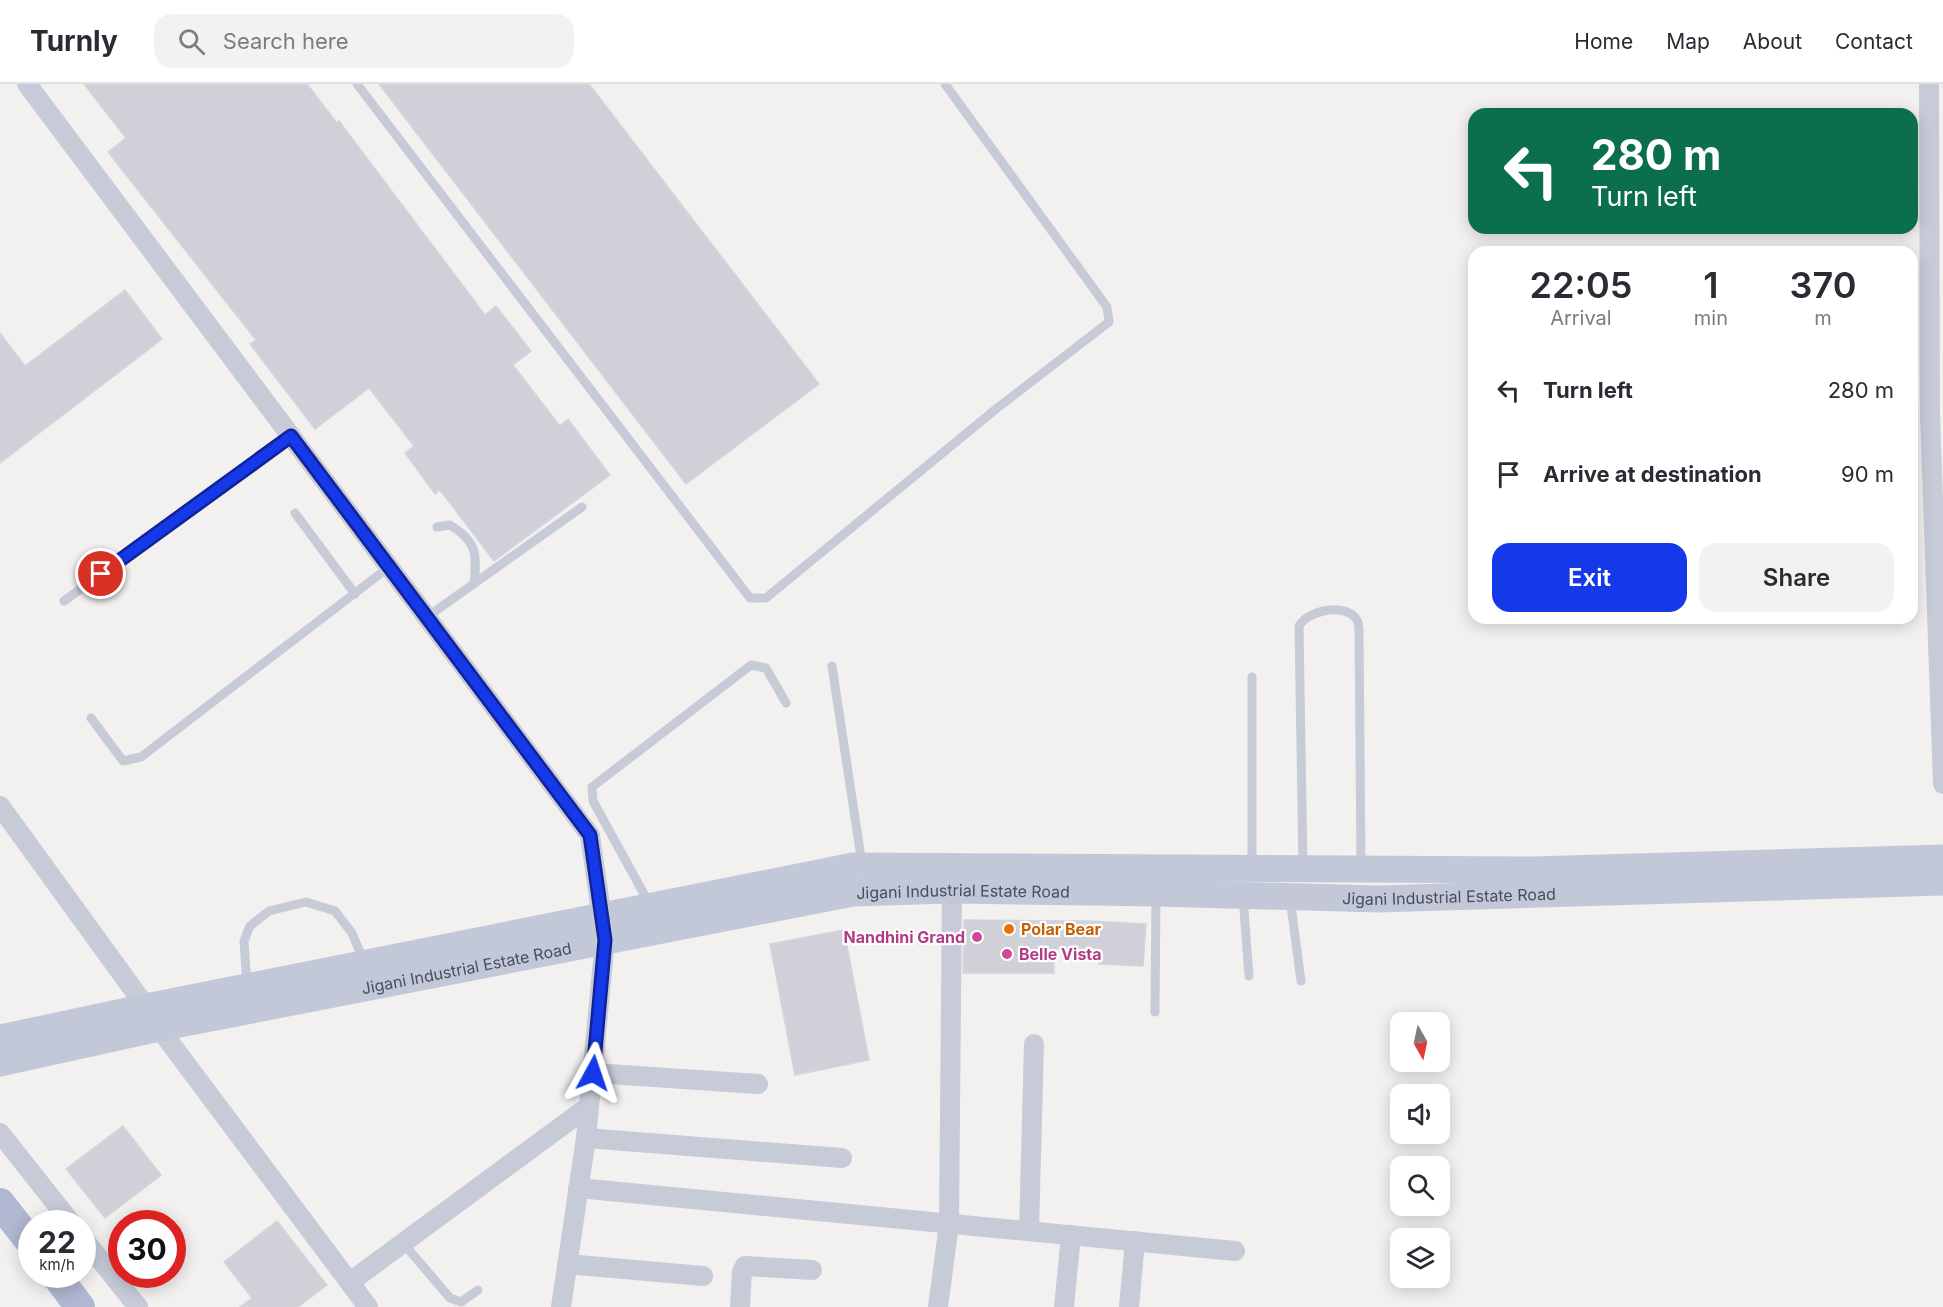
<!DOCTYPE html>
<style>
:root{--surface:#fff;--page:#f2f2f3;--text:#2b2b33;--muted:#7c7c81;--line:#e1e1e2;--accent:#1538e8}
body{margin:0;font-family:Inter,sans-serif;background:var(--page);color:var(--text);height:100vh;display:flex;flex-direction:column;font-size:22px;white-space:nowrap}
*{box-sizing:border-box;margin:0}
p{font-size:20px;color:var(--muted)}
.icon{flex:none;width:33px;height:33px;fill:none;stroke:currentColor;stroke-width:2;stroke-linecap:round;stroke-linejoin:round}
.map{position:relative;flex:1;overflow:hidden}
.sheet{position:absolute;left:1468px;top:162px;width:450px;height:378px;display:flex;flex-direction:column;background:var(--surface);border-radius:18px;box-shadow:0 3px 15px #0003}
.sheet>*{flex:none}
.banner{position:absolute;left:1468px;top:24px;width:450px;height:126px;border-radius:18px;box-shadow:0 3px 15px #0003;background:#0b6e4f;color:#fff;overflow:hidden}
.needle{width:39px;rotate:171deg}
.buttons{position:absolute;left:1390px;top:928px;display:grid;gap:12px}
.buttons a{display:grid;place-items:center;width:60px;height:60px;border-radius:12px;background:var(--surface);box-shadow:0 3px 15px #0003;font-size:30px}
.speed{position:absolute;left:18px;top:1126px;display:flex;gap:12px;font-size:30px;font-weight:700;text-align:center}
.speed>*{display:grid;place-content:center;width:78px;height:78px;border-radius:50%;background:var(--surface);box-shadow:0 3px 15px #0003;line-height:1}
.speed small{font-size:15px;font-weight:400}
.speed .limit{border:9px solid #d22;background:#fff;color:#111}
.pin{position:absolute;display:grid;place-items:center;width:51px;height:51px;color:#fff;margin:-26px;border:3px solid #fff;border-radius:50%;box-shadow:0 2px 6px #0007}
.me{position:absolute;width:66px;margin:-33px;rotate:5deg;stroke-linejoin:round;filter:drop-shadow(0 0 4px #0008)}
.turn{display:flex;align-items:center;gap:21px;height:126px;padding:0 24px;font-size:27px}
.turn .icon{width:78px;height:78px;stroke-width:2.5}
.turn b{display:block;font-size:42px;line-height:51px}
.eta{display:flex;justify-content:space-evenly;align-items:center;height:102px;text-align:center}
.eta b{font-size:36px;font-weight:600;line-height:42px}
.action{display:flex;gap:12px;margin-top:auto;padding:12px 24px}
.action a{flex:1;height:69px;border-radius:18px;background:var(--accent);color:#fff;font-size:24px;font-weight:600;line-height:69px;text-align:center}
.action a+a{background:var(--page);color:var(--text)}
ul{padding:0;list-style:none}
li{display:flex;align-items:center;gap:18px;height:84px;padding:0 24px}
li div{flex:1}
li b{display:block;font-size:22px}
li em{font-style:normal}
header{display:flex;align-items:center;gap:36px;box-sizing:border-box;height:84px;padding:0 30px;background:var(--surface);border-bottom:2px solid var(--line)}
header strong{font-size:28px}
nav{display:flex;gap:33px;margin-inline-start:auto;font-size:21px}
.search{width:420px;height:54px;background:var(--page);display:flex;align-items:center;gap:15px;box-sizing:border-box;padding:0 21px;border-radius:18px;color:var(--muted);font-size:22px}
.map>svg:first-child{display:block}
.building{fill:#d0d1d8;stroke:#d4d5dc;stroke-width:1.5}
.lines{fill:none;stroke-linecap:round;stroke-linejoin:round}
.lane{stroke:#c7cbd8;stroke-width:9}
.street{stroke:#c7cbd8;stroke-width:20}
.secondary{stroke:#c3c8d9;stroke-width:27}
.primary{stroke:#b0b7d0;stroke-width:30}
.route-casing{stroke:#0e2497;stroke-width:15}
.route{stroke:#1538e8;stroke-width:10}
.food-dot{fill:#e8710a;stroke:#fff;stroke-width:2}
.hotel-dot{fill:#d1479c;stroke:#fff;stroke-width:2}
.labels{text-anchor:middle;stroke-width:4.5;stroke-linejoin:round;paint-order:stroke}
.street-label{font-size:16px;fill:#484e5f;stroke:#fff}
.food-label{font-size:16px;font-weight:bold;fill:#c56008;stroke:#fff;text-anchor:start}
.hotel-label{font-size:16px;font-weight:bold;fill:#b23c85;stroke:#fff;text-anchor:end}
</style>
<header>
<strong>Turnly</strong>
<div class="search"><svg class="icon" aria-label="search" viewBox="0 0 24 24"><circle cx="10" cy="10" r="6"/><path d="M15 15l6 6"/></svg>Search here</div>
<nav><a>Home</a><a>Map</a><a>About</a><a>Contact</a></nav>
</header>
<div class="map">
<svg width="1943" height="1223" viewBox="0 0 1943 1223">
<rect width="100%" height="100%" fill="#f3f1f0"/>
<!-- building -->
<g class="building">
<path d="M 84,0 L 307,0 L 337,39 L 339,37 L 485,231 L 496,222 L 531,267 L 513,281 L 560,342 L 568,335 L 610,391 L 494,477 L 440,406 L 435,410 L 405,369 L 414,362 L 369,304 L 315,345 L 250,260 L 256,256 L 108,68 L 126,54 Z"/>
<path d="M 379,0 L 589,0 L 819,300 L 686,400 Z"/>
<path d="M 125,206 L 162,255 L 0,379 L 0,249 L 25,282 Z"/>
<path d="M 964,836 L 1089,837 L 1146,840 L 1143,882 L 1099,880 L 1100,865 L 1054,865 L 1054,889 L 963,889 Z"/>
<path d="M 844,846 L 869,976 L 795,991 L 770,860 Z"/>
<path d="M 123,1042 L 161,1091 L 105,1134 L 66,1085 Z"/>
<path d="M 277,1137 L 327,1201 L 298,1223 L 240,1223 L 252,1214 L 224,1178 Z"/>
</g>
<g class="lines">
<!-- lane -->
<g class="lane">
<path d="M 357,0 L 750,514 L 766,514 L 996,325 L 1109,238 L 1107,223 L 945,0"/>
<path d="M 295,429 L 355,510"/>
<path d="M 437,443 L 450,441 C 477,457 477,470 474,500"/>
<path d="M 64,517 L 291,352"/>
<path d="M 427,533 L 582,423"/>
<path d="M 832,582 L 862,780"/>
<path d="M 91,634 L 123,677 L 141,673 L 389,483"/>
<path d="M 1252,783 L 1252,593"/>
<path d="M 1303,783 L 1299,542 C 1308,526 1346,518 1357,536 C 1358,538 1359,542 1359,545 L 1361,783"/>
<path d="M 1243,813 L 1249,892"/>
<path d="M 1290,814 L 1301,897"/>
<path d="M 650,821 L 593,717 L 592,703 L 751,581 L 766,584 L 786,619"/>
<path d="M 247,901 L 244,857 L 250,842 L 269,827 L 306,818 L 335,827 L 352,849 L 364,878"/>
<path d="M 1155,928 L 1156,811"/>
<path d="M 403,1159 L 450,1214 L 461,1218 L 478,1206"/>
</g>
<!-- street -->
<g class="street">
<path d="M 27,0 L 590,751 L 605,856 L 586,1054 L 561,1223"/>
<path d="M 1929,0 L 1930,330 L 1943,700"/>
<path d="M 0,722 L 146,923 L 159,944 L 368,1223"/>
<path d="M 593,989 L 758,1000"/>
<path d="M 0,1049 L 72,1140"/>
<path d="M 586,1054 L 842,1074"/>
<path d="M 578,1104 L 1235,1167"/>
<path d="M 1029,1147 L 1034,960"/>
<path d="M 82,1153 L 138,1223"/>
<path d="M 567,1180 L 703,1192"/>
<path d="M 350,1198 L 589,1022"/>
<path d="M 740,1223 L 742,1188 L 745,1182 L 812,1186"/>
<path d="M 938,1223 L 949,1140 L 952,806"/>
<path d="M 1064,1223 L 1071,1151"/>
<path d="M 1129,1223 L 1135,1157"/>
</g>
<!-- secondary -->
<g class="secondary">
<path d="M 0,954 L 146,923 L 853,782 L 1532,786 L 1943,774"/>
<path id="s1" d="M 0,979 L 159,944 L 853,809 L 952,806 L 1156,809 L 1378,815 L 1943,798"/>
</g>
<!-- primary -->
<g class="primary">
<path d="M 0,1119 L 32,1160"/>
<path d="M 56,1191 L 80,1223"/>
</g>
</g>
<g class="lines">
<!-- route casing -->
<g class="route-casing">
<path id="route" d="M 101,490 L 291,352 L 590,751 L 605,856 L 593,989"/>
</g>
<!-- route -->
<use href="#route" class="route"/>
</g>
<!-- markers -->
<circle class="food-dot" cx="1009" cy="845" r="6"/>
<g class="hotel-dot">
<circle cx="977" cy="853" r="6"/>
<circle cx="1007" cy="870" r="6"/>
</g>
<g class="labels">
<!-- street labels -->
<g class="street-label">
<text dy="6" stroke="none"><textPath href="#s1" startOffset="980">Jigani Industrial Estate Road</textPath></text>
<text dy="6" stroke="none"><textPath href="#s1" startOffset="1466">Jigani Industrial Estate Road</textPath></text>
<text dy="6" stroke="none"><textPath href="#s1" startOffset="476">Jigani Industrial Estate Road</textPath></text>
</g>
<!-- food labels -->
<g class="food-label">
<text x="1021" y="851">Polar Bear</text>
</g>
<!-- hotel labels -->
<g class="hotel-label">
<text x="965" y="859">Nandhini Grand</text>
<text x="1019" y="876" text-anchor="start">Belle Vista</text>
</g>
</g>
</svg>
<div class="buttons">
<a><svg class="needle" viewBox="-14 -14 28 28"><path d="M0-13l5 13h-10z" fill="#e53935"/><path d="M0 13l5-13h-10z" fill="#7c7c81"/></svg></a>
<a><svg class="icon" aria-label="sound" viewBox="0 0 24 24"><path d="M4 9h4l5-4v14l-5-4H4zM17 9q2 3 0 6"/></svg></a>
<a><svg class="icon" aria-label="search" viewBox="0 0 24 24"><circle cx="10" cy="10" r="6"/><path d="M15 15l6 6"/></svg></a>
<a><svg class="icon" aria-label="layers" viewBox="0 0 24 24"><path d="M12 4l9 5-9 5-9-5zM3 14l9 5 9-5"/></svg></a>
</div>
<div class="speed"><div>22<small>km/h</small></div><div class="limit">30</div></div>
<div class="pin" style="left:101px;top:490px;background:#d93025"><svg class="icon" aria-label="arrive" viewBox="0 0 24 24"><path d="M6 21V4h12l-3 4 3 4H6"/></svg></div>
<svg class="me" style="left:593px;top:989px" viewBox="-20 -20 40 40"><path d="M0-17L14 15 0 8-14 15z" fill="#1538e8" stroke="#fff" stroke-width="4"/></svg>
<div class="banner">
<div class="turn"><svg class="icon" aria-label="left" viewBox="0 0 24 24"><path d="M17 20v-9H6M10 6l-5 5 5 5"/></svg><div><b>280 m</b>Turn left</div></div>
</div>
<section class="sheet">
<div class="eta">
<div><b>22:05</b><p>Arrival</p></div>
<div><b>1</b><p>min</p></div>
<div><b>370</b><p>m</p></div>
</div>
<ul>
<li><svg class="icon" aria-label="left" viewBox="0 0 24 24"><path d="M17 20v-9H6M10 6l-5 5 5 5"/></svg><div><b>Turn left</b></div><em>280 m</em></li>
<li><svg class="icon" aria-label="arrive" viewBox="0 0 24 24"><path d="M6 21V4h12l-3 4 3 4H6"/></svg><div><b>Arrive at destination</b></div><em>90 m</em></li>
</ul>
<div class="action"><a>Exit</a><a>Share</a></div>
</section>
</div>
